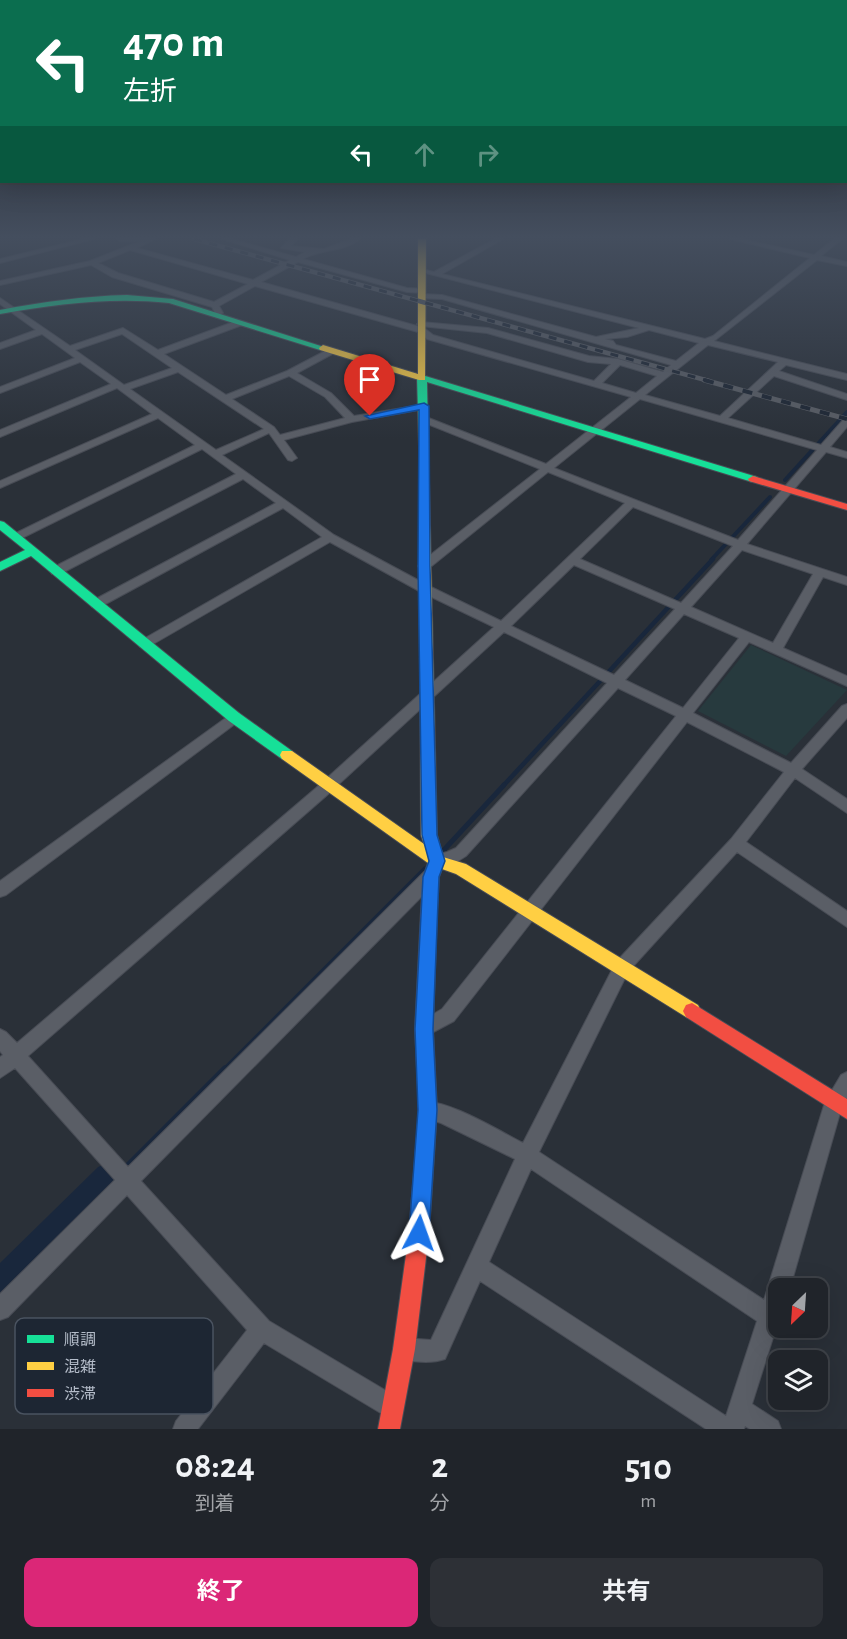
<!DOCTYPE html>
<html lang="ja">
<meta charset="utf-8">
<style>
:root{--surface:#20242a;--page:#2d3036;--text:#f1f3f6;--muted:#a2a4a8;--line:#3d4147;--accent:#db2777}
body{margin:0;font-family:"Alegreya Sans","Noto Sans JP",sans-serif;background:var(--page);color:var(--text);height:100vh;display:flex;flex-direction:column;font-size:22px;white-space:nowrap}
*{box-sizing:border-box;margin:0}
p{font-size:20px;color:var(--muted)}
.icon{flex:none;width:33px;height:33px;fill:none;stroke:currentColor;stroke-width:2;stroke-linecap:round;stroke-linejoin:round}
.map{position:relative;height:1429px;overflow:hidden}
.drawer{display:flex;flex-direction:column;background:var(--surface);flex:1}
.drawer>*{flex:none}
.guide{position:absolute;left:0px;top:0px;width:848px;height:183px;box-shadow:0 6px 24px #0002,0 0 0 2px var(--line);background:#0b6e4f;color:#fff;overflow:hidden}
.needle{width:39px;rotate:205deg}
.fabs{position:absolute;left:768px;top:1278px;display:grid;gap:12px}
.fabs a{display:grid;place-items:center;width:60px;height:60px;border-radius:12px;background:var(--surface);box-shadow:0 6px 24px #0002,0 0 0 2px var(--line);font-size:30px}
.pin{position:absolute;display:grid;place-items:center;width:51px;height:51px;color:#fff;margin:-62px -26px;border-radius:50% 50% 50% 0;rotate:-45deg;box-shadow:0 0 6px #0007}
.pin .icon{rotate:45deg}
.me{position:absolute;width:66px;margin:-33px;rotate:4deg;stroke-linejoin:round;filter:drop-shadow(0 0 4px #0008)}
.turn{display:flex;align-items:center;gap:21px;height:126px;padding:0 24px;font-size:27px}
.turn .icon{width:78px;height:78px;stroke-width:2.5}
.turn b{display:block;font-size:42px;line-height:51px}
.lanes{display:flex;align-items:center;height:57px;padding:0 24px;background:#0003;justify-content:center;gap:30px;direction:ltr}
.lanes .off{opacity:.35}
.eta{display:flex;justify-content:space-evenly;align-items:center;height:102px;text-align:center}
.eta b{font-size:36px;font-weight:700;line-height:42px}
.cta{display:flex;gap:12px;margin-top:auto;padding:12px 24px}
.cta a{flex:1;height:69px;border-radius:12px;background:var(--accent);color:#fff;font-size:24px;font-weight:700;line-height:69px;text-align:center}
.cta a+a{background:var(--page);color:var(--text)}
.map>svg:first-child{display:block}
.green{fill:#273a3e}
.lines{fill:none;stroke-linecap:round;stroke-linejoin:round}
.stream-far3{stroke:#19273c;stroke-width:4}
.stream-far2{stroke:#19273c;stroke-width:4.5}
.stream-far1{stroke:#19273c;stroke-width:5}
.stream{stroke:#19273c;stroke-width:7}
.river{fill:#19273c;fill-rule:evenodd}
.street-casing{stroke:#484c55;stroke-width:2}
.fast-casing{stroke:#484c55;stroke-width:2}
.slow-casing{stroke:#484c55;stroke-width:2}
.jam-casing{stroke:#484c55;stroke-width:2}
.street{fill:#5a5e66;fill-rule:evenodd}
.fast{fill:#16e098;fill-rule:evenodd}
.slow{fill:#ffcf43;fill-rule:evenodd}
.jam{fill:#f24e42;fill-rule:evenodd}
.rail-far1-casing{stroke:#595d64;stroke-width:4.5}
.rail-casing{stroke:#595d64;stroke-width:5}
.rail-far1{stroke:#1d2633;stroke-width:3;stroke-dasharray:8;stroke-linecap:butt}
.rail{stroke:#1d2633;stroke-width:4;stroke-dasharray:10;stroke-linecap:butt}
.route{fill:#1a73e8;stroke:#114b97;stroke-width:1.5}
.key{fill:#1d2633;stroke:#4a5360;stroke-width:1.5}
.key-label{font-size:16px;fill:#b4bcc9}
</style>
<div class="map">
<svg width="847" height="1429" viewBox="0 0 847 1429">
<rect width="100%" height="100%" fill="#2a3038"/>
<!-- green -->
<path class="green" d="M 751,645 L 847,690 L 786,756 L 698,711 Z"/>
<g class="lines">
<!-- stream-far3 -->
<g class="stream-far3">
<path d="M 785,480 L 847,412"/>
<path d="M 711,560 L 770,497"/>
</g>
<!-- stream-far2 -->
<path class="stream-far2" d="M 503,786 L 713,559"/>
<!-- stream-far1 -->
<g class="stream-far1">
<path d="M 442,852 L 504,785"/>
<path d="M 223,1071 L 425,869"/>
</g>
<!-- stream -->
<path class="stream" d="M 124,1170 L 225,1069"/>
<!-- river -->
<path class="river" d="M 112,1161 L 126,1167 L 132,1181 L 126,1195 L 15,1308 L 0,1314 L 0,1263 L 98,1167 Z"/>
<!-- street casing -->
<g class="street-casing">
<g id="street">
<path d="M 83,239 L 94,239 L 0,263 L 0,259 Z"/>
<path d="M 117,239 L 155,239 L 137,248 L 253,280 L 290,260 L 222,239 L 232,239 L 296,257 L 305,252 L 281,248 L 289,239 L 297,239 L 291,246 L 324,249 L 351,239 L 360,239 C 344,252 320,249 303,259 L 407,288 L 425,289 L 425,293 L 407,292 L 298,262 L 261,282 L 424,328 L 433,335 L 594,381 L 611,364 L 588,362 L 487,333 L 421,326 L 417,324 L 421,322 L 488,328 L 589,356 L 618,359 L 663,372 L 671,365 L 442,299 L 419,298 L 418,296 L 422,294 L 442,295 L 596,337 L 639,328 L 418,271 L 422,269 L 434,272 L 495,239 L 503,239 L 442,274 L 705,339 L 713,336 L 810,258 L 730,239 L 741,239 L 814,255 L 834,239 L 842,239 L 821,256 L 847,262 L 847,266 L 817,260 L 714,341 L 847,374 L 847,380 L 786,365 L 779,371 L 847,394 L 847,400 L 774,376 L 728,418 L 821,445 L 844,419 L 847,418 L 847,427 L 830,447 L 847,452 L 847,458 L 826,452 L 747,544 L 847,577 L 847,585 L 823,577 L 783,648 L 847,676 L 847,686 L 749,642 L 693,713 L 791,763 L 842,706 L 847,704 L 847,718 L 802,769 L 847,799 L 847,813 L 795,778 L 746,842 L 847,911 L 847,927 L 737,852 L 628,972 L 539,1152 L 764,1300 L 825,1102 L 841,1075 L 847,1072 L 847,1098 L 842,1106 L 790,1288 L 778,1288 L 778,1322 L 752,1404 L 778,1421 L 781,1429 L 750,1429 L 745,1426 L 744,1429 L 706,1429 L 480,1281 L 445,1359 C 431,1364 410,1362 396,1357 L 393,1349 L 396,1341 L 404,1338 L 431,1340 L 515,1159 L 441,1123 L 421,1117 L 419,1110 L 421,1103 C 441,1095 503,1133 523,1143 L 616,962 L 731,839 L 784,772 L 687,722 L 454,1021 L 424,1037 L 418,1035 L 415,1029 L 418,1023 L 442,1009 L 676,716 L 618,688 L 466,856 C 456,863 443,870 432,866 L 429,861 L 432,856 L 447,852 L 456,848 L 607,683 L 504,632 L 326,796 L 28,1056 L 128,1167 L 424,872 L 430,870 L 436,872 L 438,877 L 436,882 L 141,1181 L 269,1321 L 400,1399 L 403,1407 L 400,1415 L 392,1418 L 384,1415 L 264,1343 L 198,1429 L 173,1429 L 176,1421 L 247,1330 L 127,1195 L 8,1317 L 0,1320 L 0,1294 L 115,1180 L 15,1068 L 0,1078 L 0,1057 L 3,1055 L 0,1051 L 0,1029 L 6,1032 L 17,1043 L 316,788 L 494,627 L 421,592 L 330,542 L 148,647 L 140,647 L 138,644 L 140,641 L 322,537 L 283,508 L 100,607 L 92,607 L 90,604 L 92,601 L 276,503 L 243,479 L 60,574 L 52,574 L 50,571 L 52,568 L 236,474 L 202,449 L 20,539 L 12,539 L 12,535 L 195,445 L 158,418 L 0,488 L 0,481 L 152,414 L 117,388 L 0,437 L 0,430 L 111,384 L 80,362 L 0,393 L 0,387 L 75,358 L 42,334 L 0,349 L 0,343 L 36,330 L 0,304 L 0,298 L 70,346 L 123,328 L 158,350 L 236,321 L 242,321 L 242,325 L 164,354 L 226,395 L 287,371 L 331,348 L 335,351 L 334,353 L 297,373 L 331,393 L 354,416 L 427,404 L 427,408 L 424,409 L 352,422 L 284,440 L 297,458 L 292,461 L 288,460 L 269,433 L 222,455 L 334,535 L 429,586 L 501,621 L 625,503 L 548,472 L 428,569 L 420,569 L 418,566 L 420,563 L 540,469 L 420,421 L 420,417 L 426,417 L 546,464 L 631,397 L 427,339 L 418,332 L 255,286 L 219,306 L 223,313 L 219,315 L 216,315 L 212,307 L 112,277 L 91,265 L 0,285 L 0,281 L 90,261 L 138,242 L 120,241 ZM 130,250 L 248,284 L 214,302 L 118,273 L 98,263 ZM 649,330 L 699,343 L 676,361 L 616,345 L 613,341 L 605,339 L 627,337 ZM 122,334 L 172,368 L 124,385 L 75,350 ZM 708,345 L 778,362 L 720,416 L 645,395 ZM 620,365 L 657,376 L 636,393 L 602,383 ZM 178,372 L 264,429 L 216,450 L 130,389 ZM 289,376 L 325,397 L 345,418 L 280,435 L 274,427 L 232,399 ZM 640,399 L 817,450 L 738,540 L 554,468 ZM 633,507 L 733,546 L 681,603 L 580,559 ZM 742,550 L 813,574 L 773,643 L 691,607 ZM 574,565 L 675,609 L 614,675 L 511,626 ZM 684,614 L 739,638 L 683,708 L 625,680 ZM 531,1169 L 757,1321 L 726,1416 L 489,1262 Z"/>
<path d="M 234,712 L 239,713 L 241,717 L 239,721 L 6,895 L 0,897 L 0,881 Z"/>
</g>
</g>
<!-- fast casing -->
<g class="fast-casing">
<g id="fast">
<path d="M 127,295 L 173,299 L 327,348 L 320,350 L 169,303 C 112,297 57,304 0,314 L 0,310 C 42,302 84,296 127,295 Z"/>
<path d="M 422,375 L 757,477 L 758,479 L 753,482 L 749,481 L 427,382 L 429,480 L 428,482 L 420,482 L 417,378 Z"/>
<path d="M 0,521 L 4,522 L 239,713 L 292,751 L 294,755 L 292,759 L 282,759 L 229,721 L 31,556 L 0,571 L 0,562 L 25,550 L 0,530 Z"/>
</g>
</g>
<!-- slow casing -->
<g class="slow-casing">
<g id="slow">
<path d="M 418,239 L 426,239 L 425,380 L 419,380 L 320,350 L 319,348 L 323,345 L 418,374 Z"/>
<path d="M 424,477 L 429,480 L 437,835 L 443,857 L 466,864 L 698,1005 L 701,1011 L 698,1017 L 692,1019 L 686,1017 L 456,874 L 442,869 L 439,877 L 437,911 L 435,916 L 429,918 L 423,916 L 421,911 L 423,877 L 428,863 L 282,759 L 280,755 L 282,751 L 292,751 L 424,844 L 421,835 L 419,480 Z"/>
</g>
</g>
<!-- jam casing -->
<g class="jam-casing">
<g id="jam">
<path d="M 753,476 L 847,504 L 847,510 L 749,481 L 748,479 Z"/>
<path d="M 429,904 L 435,906 L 437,911 L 433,1029 L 437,1110 L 429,1233 L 415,1349 L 400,1429 L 378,1429 L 393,1349 L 409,1233 L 419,1110 L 415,1029 L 421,911 L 423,906 Z"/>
<path d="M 692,1003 L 847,1099 L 847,1119 L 686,1017 L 683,1011 L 686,1005 Z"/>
</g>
</g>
<!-- street -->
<use href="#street" class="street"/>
<!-- fast -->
<use href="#fast" class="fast"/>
<!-- slow -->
<use href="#slow" class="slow"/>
<!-- jam -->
<use href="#jam" class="jam"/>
<!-- rail-far1 casing -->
<g class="rail-far1-casing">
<path id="rail-far1" d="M 194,239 L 709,381"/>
</g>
<!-- rail casing -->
<g class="rail-casing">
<path id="rail" d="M 704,380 L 847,419"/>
</g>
<!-- rail-far1 -->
<use href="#rail-far1" class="rail-far1"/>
<!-- rail -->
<use href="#rail" class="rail"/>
</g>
<!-- sky -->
<linearGradient id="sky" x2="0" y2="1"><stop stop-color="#171a1f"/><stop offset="0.54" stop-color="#444e5e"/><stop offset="1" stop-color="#444e5e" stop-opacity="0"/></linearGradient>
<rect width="847" height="439" fill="url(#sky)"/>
<!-- route -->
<path class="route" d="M 424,403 L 429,406 L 430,566 L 437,835 L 445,861 L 439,877 L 433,1029 L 437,1110 L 429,1233 L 426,1240 L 419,1243 L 412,1240 L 409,1233 L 418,1110 L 415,1029 L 423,877 L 429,861 L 422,835 L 418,566 L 419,410 L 370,419 L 365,416 Z"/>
<!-- legend -->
<rect x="15" y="1318" width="198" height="96" rx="9" class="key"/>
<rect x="27" y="1335" width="27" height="8" fill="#16e098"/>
<rect x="27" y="1362" width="27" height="8" fill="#ffcf43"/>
<rect x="27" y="1389" width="27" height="8" fill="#f24e42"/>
<g class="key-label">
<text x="64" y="1345">順調</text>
<text x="64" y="1372">混雑</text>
<text x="64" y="1399">渋滞</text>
</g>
</svg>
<div class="fabs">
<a><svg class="needle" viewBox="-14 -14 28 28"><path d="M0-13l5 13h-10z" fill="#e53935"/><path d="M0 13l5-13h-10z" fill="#a2a4a8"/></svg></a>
<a><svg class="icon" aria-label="layers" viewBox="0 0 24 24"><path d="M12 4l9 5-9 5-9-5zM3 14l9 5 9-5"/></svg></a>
</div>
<div class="pin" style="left:370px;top:416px;background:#d93025"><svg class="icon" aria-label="arrive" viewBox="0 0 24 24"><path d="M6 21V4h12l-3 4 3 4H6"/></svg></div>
<svg class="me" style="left:419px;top:1233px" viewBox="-20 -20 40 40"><path d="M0-17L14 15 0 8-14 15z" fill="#1a73e8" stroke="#fff" stroke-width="4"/></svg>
<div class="guide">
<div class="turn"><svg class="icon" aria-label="left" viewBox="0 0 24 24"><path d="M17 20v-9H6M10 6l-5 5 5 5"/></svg><div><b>470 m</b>左折</div></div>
<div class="lanes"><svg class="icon" aria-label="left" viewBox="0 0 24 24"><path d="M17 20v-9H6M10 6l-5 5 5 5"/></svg><svg class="icon off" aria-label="ahead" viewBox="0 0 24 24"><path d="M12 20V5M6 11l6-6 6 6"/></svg><svg class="icon off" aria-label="right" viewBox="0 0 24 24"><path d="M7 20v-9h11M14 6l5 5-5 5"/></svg></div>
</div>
</div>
<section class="drawer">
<div class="eta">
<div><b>08:24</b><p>到着</p></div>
<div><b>2</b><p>分</p></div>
<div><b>510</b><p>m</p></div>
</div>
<div class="cta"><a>終了</a><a>共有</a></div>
</section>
